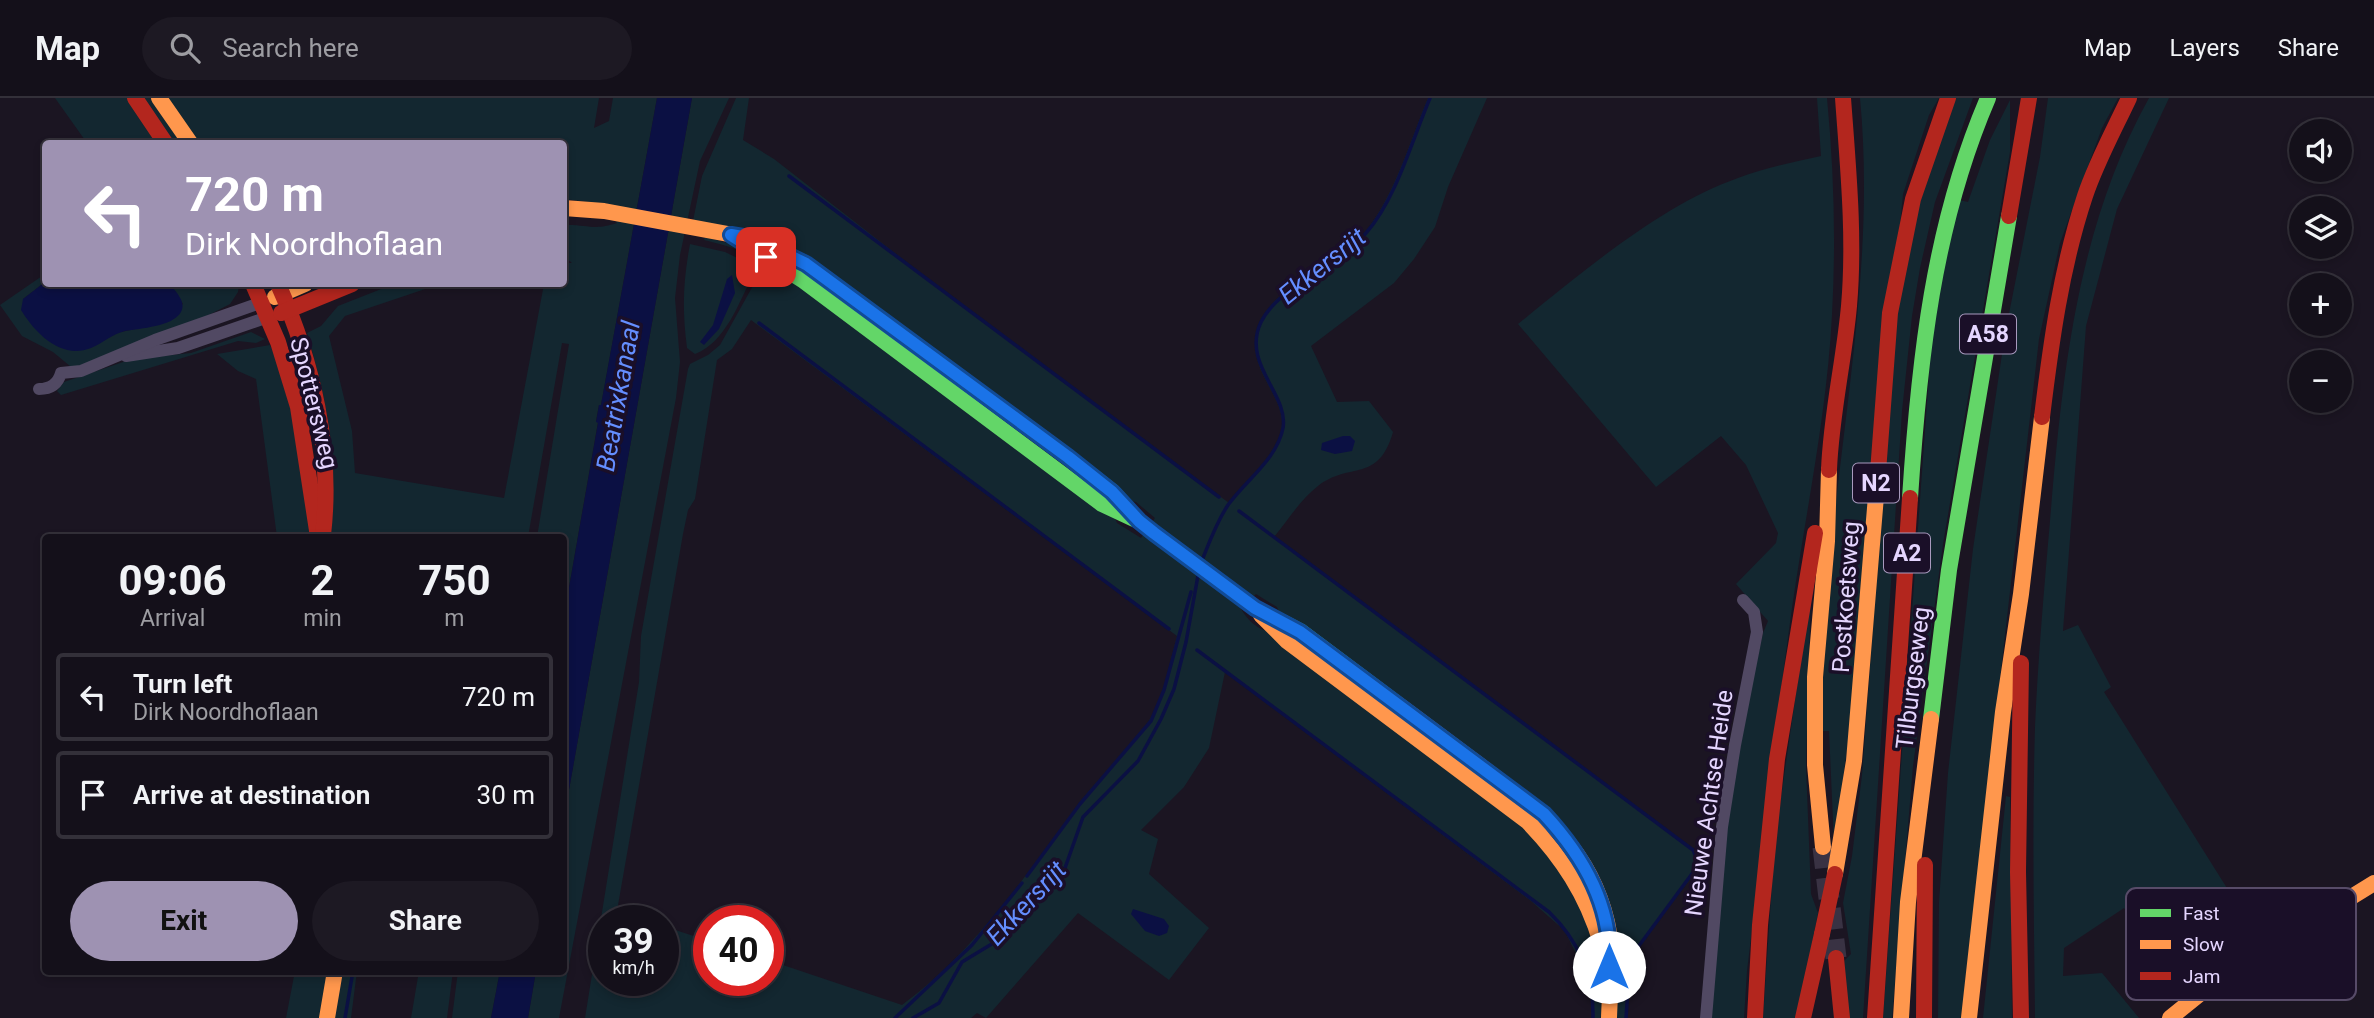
<!DOCTYPE html>
<meta charset="utf-8">
<style>
:root{--surface:#14101a;--page:#1d1923;--text:#f1f3f6;--muted:#9d9da2;--line:#333039;--accent:#9e92b2}
body{margin:0;font-family:Roboto,sans-serif;background:var(--page);color:var(--text);height:100vh;display:flex;flex-direction:column;font-size:26px;white-space:nowrap}
*{box-sizing:border-box;margin:0}
p{font-size:23px;color:var(--muted)}
.icon{flex:none;width:38px;height:38px;fill:none;stroke:currentColor;stroke-width:2;stroke-linecap:round;stroke-linejoin:round}
.map{position:relative;flex:1;overflow:hidden}
.sheet{position:absolute;left:42px;top:436px;width:525px;height:441px;display:flex;flex-direction:column;background:var(--surface);border-radius:7px;box-shadow:0 4px 10px #0003,0 0 0 2px var(--line)}
.sheet>*{flex:none}
.hud{position:absolute;left:42px;top:42px;width:525px;height:147px;border-radius:7px;box-shadow:0 4px 10px #0003,0 0 0 2px var(--line);background:#9e92b2;color:#fff;overflow:hidden}
.fabs{position:absolute;left:2289px;top:21px;display:grid;gap:14px}
.fabs a{display:grid;place-items:center;width:63px;height:63px;border-radius:50%;background:var(--surface);box-shadow:0 4px 10px #0003,0 0 0 2px var(--line);font-size:35px}
.speed{position:absolute;left:588px;top:807px;display:flex;gap:14px;font-size:35px;font-weight:700;text-align:center}
.speed>*{display:grid;place-content:center;width:91px;height:91px;border-radius:50%;background:var(--surface);box-shadow:0 4px 10px #0003,0 0 0 2px var(--line);line-height:1}
.speed small{font-size:18px;font-weight:400}
.speed .limit{border:10px solid #d22;background:#fff;color:#111}
.pin{position:absolute;display:grid;place-items:center;width:60px;height:60px;color:#fff;margin:-30px;border-radius:14px;box-shadow:0 4px 10px #0006}
.me{position:absolute;width:77px;margin:-38px;rotate:0deg;stroke-linejoin:round;filter:drop-shadow(0 0 5px #0008)}
.turn{display:flex;align-items:center;gap:24px;height:147px;padding:0 28px;font-size:32px}
.turn .icon{width:91px;height:91px;stroke-width:2.5}
.turn b{display:block;font-size:49px;line-height:60px}
.eta{display:flex;justify-content:space-evenly;align-items:center;height:119px;text-align:center}
.eta b{font-size:42px;font-weight:700;line-height:49px}
.cta{display:flex;gap:14px;margin-top:auto;padding:14px 28px}
.cta a{flex:1;height:80px;border-radius:42px;background:var(--accent);color:#111;font-size:28px;font-weight:700;line-height:80px;text-align:center}
.cta a+a{background:var(--page);color:var(--text)}
ul{padding:0;list-style:none}
li{display:flex;align-items:center;gap:21px;height:88px;margin:0 14px 10px;padding:0 14px;border:4px solid var(--line);border-radius:7px}
li div{flex:1}
li b{display:block;font-size:26px}
li em{font-style:normal}
header{display:flex;align-items:center;gap:42px;box-sizing:border-box;height:98px;padding:0 35px;background:var(--surface);border-bottom:2px solid var(--line)}
header strong{font-size:33px}
nav{display:flex;gap:38px;margin-inline-start:auto;font-size:24px}
.search{width:490px;height:63px;background:var(--page);display:flex;align-items:center;gap:18px;box-sizing:border-box;padding:0 24px;border-radius:38px;color:var(--muted);font-size:26px}
.map>svg:first-child{display:block}
.green{fill:#132730;fill-rule:evenodd}
.water{fill:#0b1043}
.lines{fill:none;stroke-linecap:round;stroke-linejoin:round}
.stream{stroke:#0b1043;stroke-width:3.5}
.highway-tunnel{stroke:#393243;stroke-width:21;stroke-dasharray:21 10;stroke-linecap:butt}
.street{stroke:#514963;stroke-width:12}
.fast{stroke:#63d668;stroke-width:16}
.slow{stroke:#ff974d;stroke-width:16}
.jam{stroke:#b3261e;stroke-width:16}
.jam-bridge{stroke:#b3261e;stroke-width:16}
.route-casing{stroke:#114b97;stroke-width:18}
.route{stroke:#1a73e8;stroke-width:12}
.labels{text-anchor:middle;stroke-width:7;stroke-linejoin:round;paint-order:stroke}
.shield{fill:#1a0f28;stroke:#a89abe;stroke-width:2}
.shield-label{font-size:23px;font-weight:bold;fill:#e5d6ff}
.street-label{font-size:24px;fill:#e5d6ff;stroke:#1a0f28}
.water-label{font-size:26px;font-style:italic;fill:#648eff;stroke:#1a0f28}
.key{fill:#1a0f28;stroke:#574b68;stroke-width:2}
.key-label{font-size:19px;fill:#e5d6ff}
</style>
<header>
<strong>Map</strong>
<div class="search"><svg class="icon" aria-label="search" viewBox="0 0 24 24"><circle cx="10" cy="10" r="6"/><path d="M15 15l6 6"/></svg>Search here</div>
<nav><a>Map</a><a>Layers</a><a>Share</a></nav>
</header>
<div class="map">
<svg width="2374" height="920" viewBox="0 0 2374 920">
<rect width="100%" height="100%" fill="#1b1522"/>
<!-- green -->
<g class="green">
<path d="M 55,0 L 599,0 L 594,30 L 609,23 L 613,0 L 657,0 L 601,307 L 599,307 L 596,323 L 598,324 L 564,518 L 564,439 L 537,439 L 569,246 L 562,245 L 528,439 L 328,439 C 330,418 333,396 333,374 C 332,326 320,280 307,235 L 321,228 L 338,208 L 394,186 L 440,186 L 345,218 L 329,238 L 352,333 L 355,375 L 504,400 L 544,186 L 564,186 L 564,165 L 572,165 L 564,158 L 564,127 C 587,126 594,133 617,125 L 605,106 L 564,101 L 564,46 L 87,45 Z"/>
<path d="M 692,0 L 729,0 L 700,63 L 680,157 L 675,200 L 680,264 L 676,300 L 559,920 L 528,920 L 536,873 L 564,873 L 564,720 Z"/>
<path d="M 736,0 L 749,0 L 743,42 L 774,61 L 936,187 L 1229,405 C 1246,384 1275,360 1281,333 C 1290,298 1238,269 1261,222 C 1278,188 1329,169 1358,142 C 1391,109 1410,43 1428,0 L 1487,0 L 1448,89 L 1435,129 L 1414,161 L 1394,185 L 1311,248 L 1337,304 L 1369,303 L 1393,334 C 1378,386 1350,363 1318,388 C 1301,401 1288,422 1274,439 L 1695,753 L 1699,762 L 1698,771 L 1645,840 L 1631,862 L 1627,920 L 1616,920 L 1617,884 L 1576,750 L 1281,519 L 1277,509 L 1256,496 L 1254,498 L 1245,495 L 1238,505 C 1244,518 1255,532 1272,534 L 1523,724 L 1564,769 L 1599,847 L 1604,885 L 1604,920 L 1592,920 L 1590,889 L 1577,858 L 1565,833 L 1531,803 L 1225,574 L 1209,650 L 1184,689 L 1141,732 L 1158,741 L 1149,776 L 1209,830 L 1169,882 L 1078,815 L 986,920 L 977,915 L 971,920 L 585,920 L 639,584 L 641,538 L 688,271 L 690,266 L 708,257 L 720,247 L 760,175 C 757,153 723,147 704,142 L 705,139 L 731,146 L 768,163 L 1113,416 L 1117,425 L 1141,440 L 1143,437 L 1153,441 L 1159,432 L 1153,423 L 1155,420 L 1136,404 L 1125,402 L 821,172 L 693,123 L 702,78 ZM 751,222 L 1177,538 C 1170,563 1166,590 1154,614 C 1135,649 1104,673 1080,704 C 1026,777 976,852 902,907 L 768,862 L 768,882 L 709,882 L 709,843 L 663,828 L 663,882 L 604,882 L 604,822 L 646,822 L 617,813 L 683,436 L 688,412 L 695,401 L 717,262 L 732,251 Z"/>
<path d="M 1817,0 L 1827,0 C 1834,72 1836,144 1832,217 C 1827,315 1806,413 1792,510 C 1775,631 1762,752 1747,873 L 1744,920 L 1709,920 L 1726,730 L 1738,648 L 1763,535 L 1768,523 L 1736,486 L 1776,445 L 1778,435 L 1746,367 L 1721,338 L 1656,389 L 1518,226 C 1581,175 1661,107 1738,80 C 1765,70 1793,64 1821,58 Z"/>
<path d="M 1860,0 L 1939,0 L 1929,17 L 1903,96 L 1856,588 L 1834,745 L 1829,633 L 1820,633 C 1824,566 1826,499 1833,432 C 1848,287 1874,147 1860,0 Z"/>
<path d="M 1955,0 L 1973,0 L 1935,104 L 1920,170 L 1912,218 L 1902,313 L 1863,920 L 1848,920 L 1844,863 L 1851,856 L 1843,805 L 1852,758 L 1862,677 L 1896,216 L 1918,104 Z"/>
<path d="M 2048,0 L 2118,0 L 2102,30 L 2060,145 L 2039,241 L 1961,920 L 1938,920 L 1939,804 L 1948,675 L 1973,451 L 2005,236 L 2040,59 Z"/>
<path d="M 2149,0 L 2169,0 L 2117,111 L 2086,228 L 2063,533 L 2078,527 L 2111,589 L 2104,594 L 2262,846 L 2185,897 L 2124,810 L 2064,850 L 2063,878 L 2102,875 L 2139,920 L 2035,920 C 2034,823 2032,726 2035,629 C 2038,561 2044,492 2050,423 C 2062,278 2077,129 2149,0 Z"/>
<path d="M 2010,2 L 2010,54 L 1943,446 L 1913,668 L 1892,920 L 1883,920 L 1933,220 L 1959,102 L 1968,104 L 1990,42 Z"/>
<path d="M 690,146 L 725,154 L 752,167 L 753,177 C 739,204 726,244 695,256 L 687,250 C 682,211 683,184 690,146 Z"/>
<path d="M 45,176 L 45,184 L 23,201 L 74,253 L 90,250 L 117,235 L 161,225 L 183,206 L 170,186 L 239,186 L 238,194 L 230,206 L 199,222 L 77,269 L 70,268 L 53,254 L 22,238 L 0,207 Z"/>
<path d="M 251,234 L 265,241 L 256,245 L 238,243 L 61,297 L 57,293 L 64,284 L 132,261 L 191,255 Z"/>
<path d="M 270,247 C 301,305 304,375 312,439 L 277,439 L 256,281 L 238,273 L 217,256 Z"/>
<path d="M 1811,491 L 1806,668 L 1811,796 L 1818,815 L 1798,920 L 1763,920 L 1775,741 Z"/>
<path d="M 2006,698 L 2010,699 L 2012,920 L 1983,920 Z"/>
<path d="M 295,873 L 328,873 L 320,920 L 286,920 Z"/>
<path d="M 341,873 L 357,873 L 351,920 L 332,920 Z"/>
<path d="M 419,873 L 453,873 L 447,920 L 411,920 Z"/>
<path d="M 458,873 L 500,873 L 491,920 L 452,920 Z"/>
</g>
<!-- water -->
<g class="water">
<path d="M 657,0 L 692,0 L 564,720 L 564,518 L 598,325 L 596,324 L 599,307 L 601,307 Z"/>
<path d="M 732,177 L 735,195 L 719,231 L 704,247 L 700,244 L 713,227 L 727,181 Z"/>
<path d="M 45,184 L 170,186 C 175,193 187,204 181,214 C 172,229 141,230 125,233 C 112,236 103,245 91,250 C 61,262 35,235 21,212 L 23,201 Z"/>
<path d="M 1343,338 L 1350,338 L 1355,343 L 1352,353 L 1335,356 L 1321,352 L 1322,345 Z"/>
<path d="M 1133,811 L 1164,821 L 1169,828 L 1167,835 L 1159,838 L 1145,833 L 1131,816 Z"/>
<path d="M 500,873 L 536,873 L 528,920 L 491,920 Z"/>
</g>
<g class="lines">
<!-- stream -->
<g class="stream">
<path d="M 789,78 L 1219,399"/>
<path d="M 759,225 L 1169,531"/>
<path d="M 1239,413 L 1693,752 L 1697,761 L 1694,773 L 1630,860 L 1626,920"/>
<path d="M 1201,465 C 1209,445 1216,425 1228,407 C 1246,382 1277,361 1283,330 C 1289,296 1241,266 1261,224 C 1278,189 1338,166 1366,135 C 1396,101 1412,42 1430,0"/>
<path d="M 1197,552 L 1549,814 C 1579,843 1594,878 1593,920"/>
<path d="M 1027,778 L 1080,706 L 1151,623 L 1164,592 L 1191,494"/>
<path d="M 345,920 L 353,873"/>
<path d="M 895,920 L 972,847 L 1022,785"/>
<path d="M 913,920 L 939,905 L 962,864 L 995,844 L 1017,810 L 1065,770 L 1083,719 L 1138,663 L 1161,621 L 1174,591 L 1186,544 L 1199,472"/>
</g>
<!-- highway-tunnel -->
<path class="highway-tunnel" d="M 1823,749 L 1836,860"/>
<!-- street -->
<g class="street">
<path d="M 126,258 L 178,250 L 268,219"/>
<path d="M 39,291 C 50,291 58,286 61,275 L 81,273 L 155,242 L 263,204"/>
<path d="M 1706,920 L 1722,729 L 1735,647 L 1757,534 L 1754,514 L 1743,502"/>
</g>
<!-- fast -->
<g class="fast">
<path d="M 739,142 L 804,183 L 1102,406 L 1134,421"/>
<path d="M 1059,352 L 1113,394 L 1139,423 L 1154,435 L 1255,510 L 1300,533 L 1396,605"/>
<path d="M 1910,400 C 1919,263 1933,128 1988,0"/>
<path d="M 1931,621 L 1949,472 L 2009,118"/>
</g>
<!-- slow -->
<g class="slow">
<path d="M 159,0 L 191,46"/>
<path d="M 564,110 L 604,113 L 755,141 L 806,166 L 1059,352"/>
<path d="M 275,199 L 305,186"/>
<path d="M 1261,517 L 1287,543 L 1527,723 C 1562,759 1587,797 1601,845"/>
<path d="M 1396,605 C 1425,626 1453,648 1482,669 C 1540,713 1589,748 1607,824 C 1614,855 1610,888 1609,920"/>
<path d="M 1823,749 L 1815,667 L 1815,579 L 1827,443 L 1829,372"/>
<path d="M 1835,776 L 1854,663 L 1878,374"/>
<path d="M 327,920 L 335,873"/>
<path d="M 1901,920 L 1908,804 L 1931,621"/>
<path d="M 1969,920 L 2003,614 L 2021,496 L 2042,319"/>
<path d="M 2170,920 L 2217,882 L 2374,785"/>
</g>
<!-- jam -->
<g class="jam">
<path d="M 135,0 L 166,46"/>
<path d="M 2009,118 L 2029,0"/>
<path d="M 253,186 L 278,244 L 298,309 L 318,439"/>
<path d="M 278,186 C 313,264 333,352 323,437"/>
<path d="M 281,215 L 352,186"/>
<path d="M 2042,319 C 2051,245 2061,170 2085,98 C 2096,65 2114,32 2129,0"/>
<path d="M 1829,372 C 1831,317 1844,263 1849,208 C 1855,139 1848,69 1843,0"/>
<path d="M 1878,374 L 1890,215 L 1913,101 L 1948,0"/>
<path d="M 2021,565 L 2018,774 L 2021,920"/>
<path d="M 1836,860 L 1842,920"/>
<path d="M 1755,920 L 1760,827 L 1777,661 L 1815,435"/>
<path d="M 1803,920 L 1822,836"/>
<path d="M 1875,920 L 1910,400"/>
<path d="M 1924,920 L 1925,767"/>
</g>
<!-- jam-bridge -->
<path class="jam-bridge" d="M 1822,836 L 1835,776"/>
</g>
<g class="lines">
<!-- route casing -->
<g class="route-casing">
<path id="route" d="M 766,159 L 731,137 L 755,141 L 806,166 L 1068,359 L 1112,394 L 1139,423 L 1154,435 L 1255,510 L 1300,534 L 1544,716 C 1584,759 1613,809 1609,869"/>
</g>
<!-- route -->
<use href="#route" class="route"/>
</g>
<g class="labels">
<!-- shield labels -->
<g class="shield">
<rect x="1960" y="216.5" width="56" height="39" rx="5"/>
<rect x="1853" y="365.5" width="46" height="39" rx="5"/>
<rect x="1884" y="435.5" width="46" height="39" rx="5"/>
</g>
<g class="shield-label">
<text x="1988" y="244">A58</text>
<text x="1876" y="393">N2</text>
<text x="1907" y="463">A2</text>
</g>
<!-- street labels -->
<g class="street-label">
<text transform="translate(314 305) rotate(76)" y="8">Spottersweg</text>
<text transform="translate(1846 499) rotate(-86)" y="8">Postkoetsweg</text>
<text transform="translate(1913 580) rotate(-83)" y="8">Tilburgseweg</text>
<text transform="translate(1709 705) rotate(-82)" y="8">Nieuwe Achtse Heide</text>
</g>
<!-- water labels -->
<g class="water-label">
<text transform="translate(1322 168) rotate(-39)" y="9">Ekkersrijt</text>
<text transform="translate(618 298) rotate(-80)" y="9">Beatrixkanaal</text>
<text transform="translate(1026 805) rotate(-47)" y="9">Ekkersrijt</text>
</g>
</g>
<!-- legend -->
<rect x="2126" y="790" width="230" height="112" rx="10" class="key"/>
<rect x="2140" y="811" width="31" height="8" fill="#63d668"/>
<rect x="2140" y="842" width="31" height="9" fill="#ff974d"/>
<rect x="2140" y="874" width="31" height="8" fill="#b3261e"/>
<g class="key-label">
<text x="2183" y="822">Fast</text>
<text x="2183" y="853">Slow</text>
<text x="2183" y="885">Jam</text>
</g>
</svg>
<div class="fabs">
<a><svg class="icon" aria-label="sound" viewBox="0 0 24 24"><path d="M4 9h4l5-4v14l-5-4H4zM17 9q2 3 0 6"/></svg></a>
<a><svg class="icon" aria-label="layers" viewBox="0 0 24 24"><path d="M12 4l9 5-9 5-9-5zM3 14l9 5 9-5"/></svg></a>
<a>+</a>
<a>−</a>
</div>
<div class="speed"><div>39<small>km/h</small></div><div class="limit">40</div></div>
<div class="pin" style="left:766px;top:159px;background:#d93025"><svg class="icon" aria-label="arrive" viewBox="0 0 24 24"><path d="M6 21V4h12l-3 4 3 4H6"/></svg></div>
<svg class="me" style="left:1609px;top:869px" viewBox="-20 -20 40 40"><circle r="19" fill="#fff"/><path d="M0-13L10 11 0 6-10 11z" fill="#1a73e8"/></svg>
<div class="hud">
<div class="turn"><svg class="icon" aria-label="left" viewBox="0 0 24 24"><path d="M17 20v-9H6M10 6l-5 5 5 5"/></svg><div><b>720 m</b>Dirk Noordhoflaan</div></div>
</div>
<section class="sheet">
<div class="eta">
<div><b>09:06</b><p>Arrival</p></div>
<div><b>2</b><p>min</p></div>
<div><b>750</b><p>m</p></div>
</div>
<ul>
<li><svg class="icon" aria-label="left" viewBox="0 0 24 24"><path d="M17 20v-9H6M10 6l-5 5 5 5"/></svg><div><b>Turn left</b><p>Dirk Noordhoflaan</p></div><em>720 m</em></li>
<li><svg class="icon" aria-label="arrive" viewBox="0 0 24 24"><path d="M6 21V4h12l-3 4 3 4H6"/></svg><div><b>Arrive at destination</b></div><em>30 m</em></li>
</ul>
<div class="cta"><a>Exit</a><a>Share</a></div>
</section>
</div>
